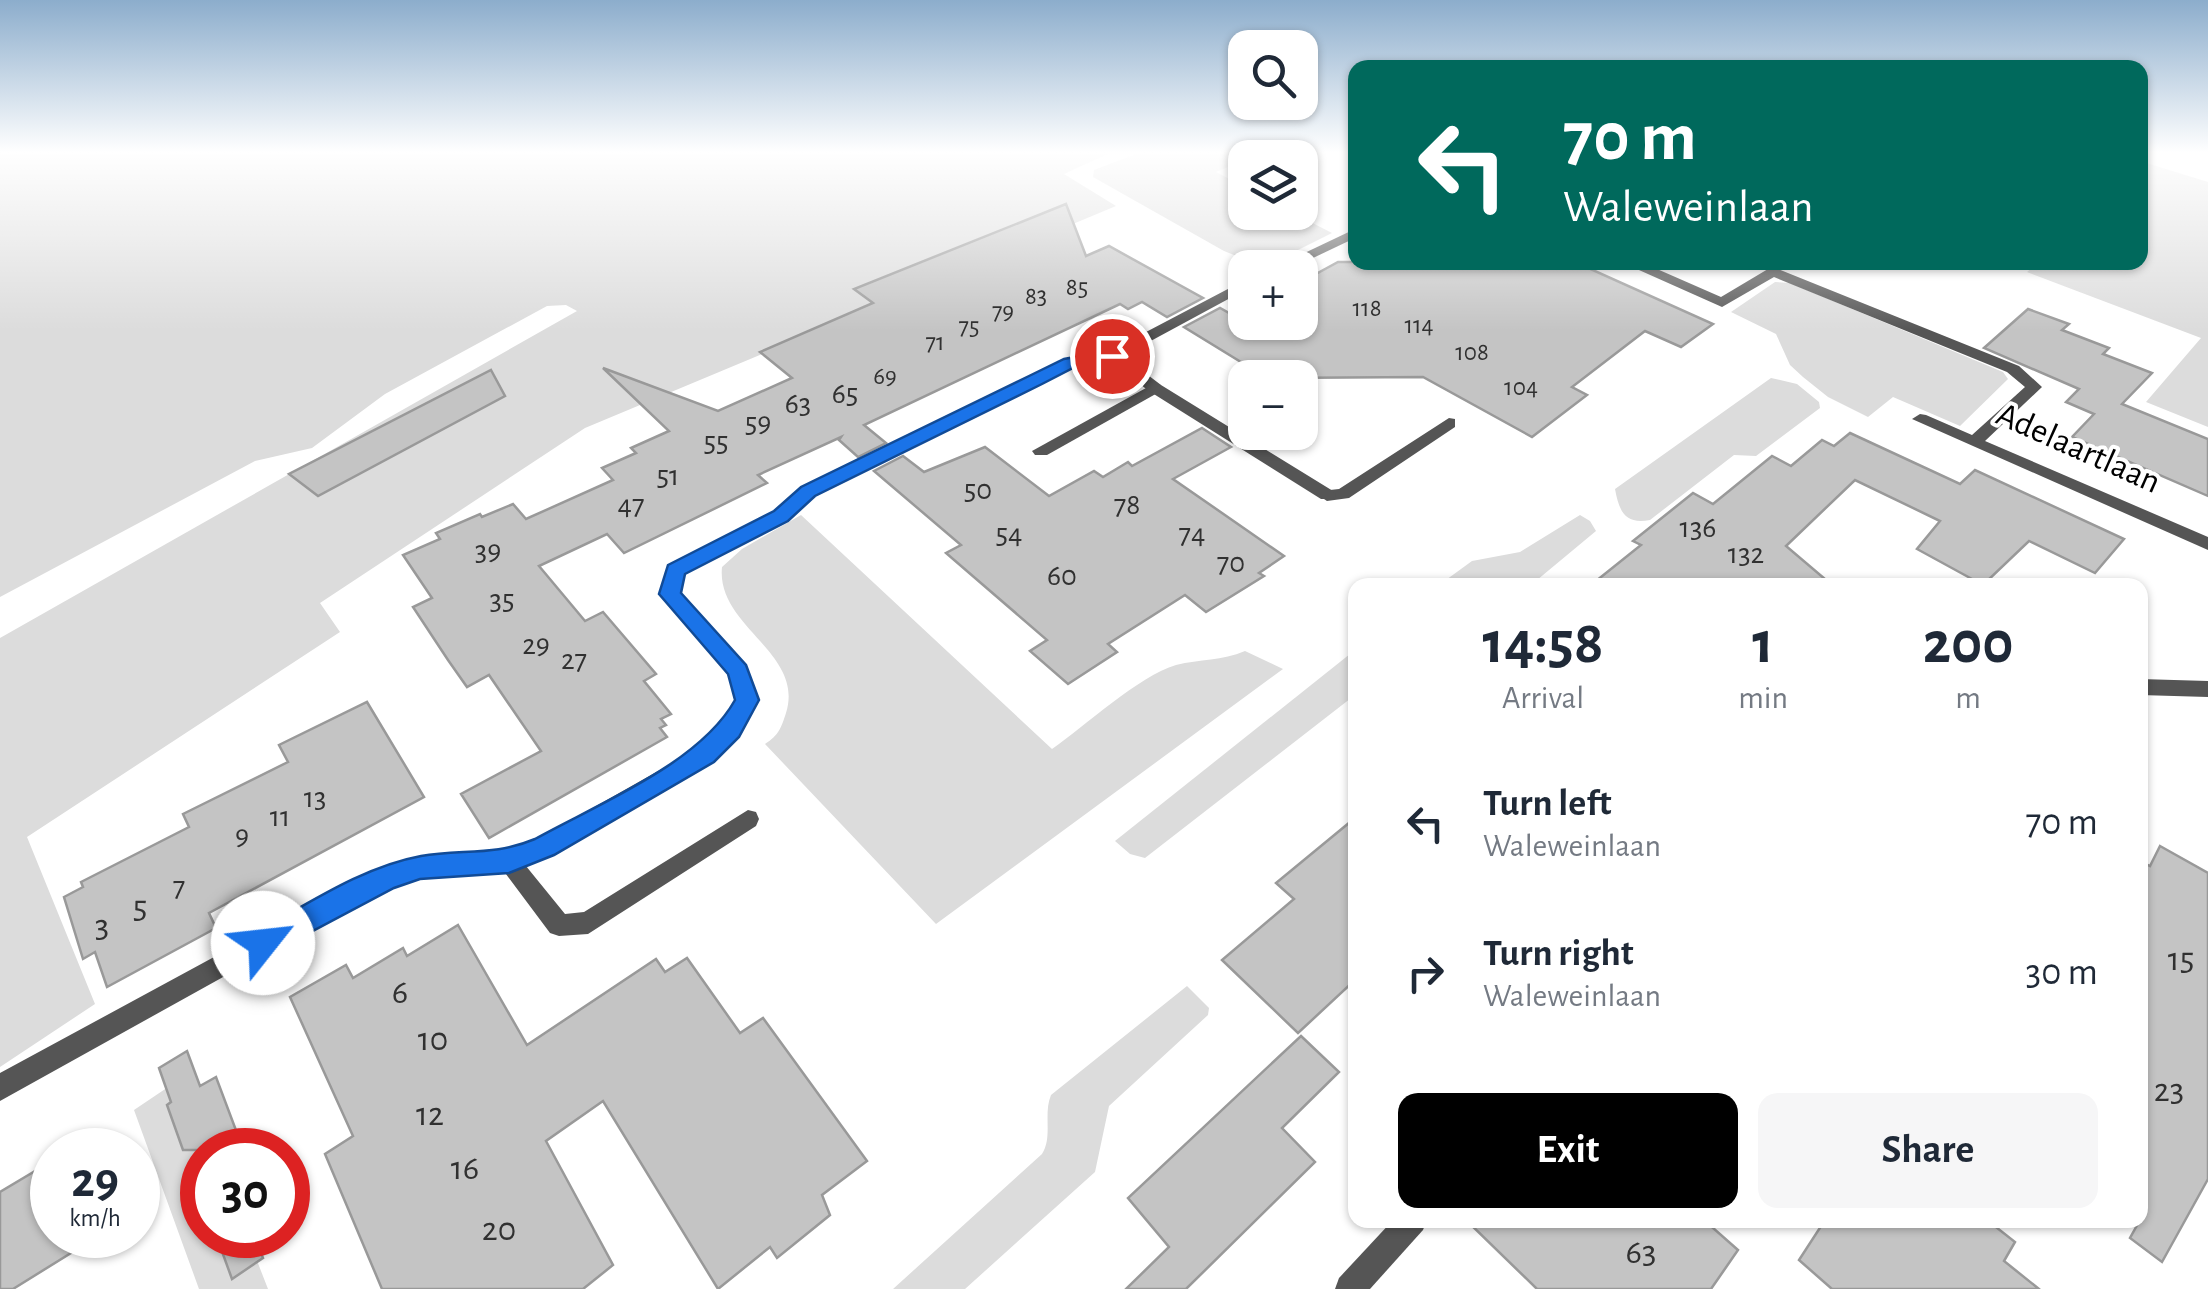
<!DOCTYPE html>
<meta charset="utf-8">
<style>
:root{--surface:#fff;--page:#f6f6f7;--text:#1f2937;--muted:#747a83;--accent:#000}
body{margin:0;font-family:"Alegreya Sans",sans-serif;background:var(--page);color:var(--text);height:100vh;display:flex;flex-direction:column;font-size:38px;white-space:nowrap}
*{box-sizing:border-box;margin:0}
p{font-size:32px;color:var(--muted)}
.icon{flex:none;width:55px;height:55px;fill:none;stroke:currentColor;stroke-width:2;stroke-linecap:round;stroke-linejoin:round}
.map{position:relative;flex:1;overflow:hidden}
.panel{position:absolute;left:1348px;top:578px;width:800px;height:650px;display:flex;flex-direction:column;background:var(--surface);border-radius:20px;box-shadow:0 2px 8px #0004}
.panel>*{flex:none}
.top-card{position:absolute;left:1348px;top:60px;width:800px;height:210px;border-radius:20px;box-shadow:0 2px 8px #0004;background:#00695c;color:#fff;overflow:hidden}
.buttons{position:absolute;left:1228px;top:30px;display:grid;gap:20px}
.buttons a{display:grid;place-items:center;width:90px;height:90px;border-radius:20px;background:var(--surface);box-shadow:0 2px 8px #0004;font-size:50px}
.speed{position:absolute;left:30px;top:1128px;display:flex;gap:20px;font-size:50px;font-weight:700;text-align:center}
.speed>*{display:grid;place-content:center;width:130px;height:130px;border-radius:50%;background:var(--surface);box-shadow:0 2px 8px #0004;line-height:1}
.speed small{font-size:25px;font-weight:400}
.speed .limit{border:15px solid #d22;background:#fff;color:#111}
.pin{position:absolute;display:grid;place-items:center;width:85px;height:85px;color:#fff;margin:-42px;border:5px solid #fff;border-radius:50%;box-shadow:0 2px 10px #0007}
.me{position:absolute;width:110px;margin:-55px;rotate:61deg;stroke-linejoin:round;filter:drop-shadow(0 0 8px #0008)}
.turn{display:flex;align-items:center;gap:35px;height:210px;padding:0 50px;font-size:45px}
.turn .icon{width:130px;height:130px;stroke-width:2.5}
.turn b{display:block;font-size:70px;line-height:85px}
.eta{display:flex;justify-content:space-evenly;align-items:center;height:170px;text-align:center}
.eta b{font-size:60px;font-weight:600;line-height:70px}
.cta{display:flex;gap:20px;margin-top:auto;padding:20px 50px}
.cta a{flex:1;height:115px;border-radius:20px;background:var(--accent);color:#fff;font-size:40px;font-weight:600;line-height:115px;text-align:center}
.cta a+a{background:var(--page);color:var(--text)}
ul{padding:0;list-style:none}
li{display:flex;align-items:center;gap:30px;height:150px;padding:0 50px}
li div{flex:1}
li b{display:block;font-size:38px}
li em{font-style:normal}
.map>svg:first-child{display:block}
.green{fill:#dcdcdc}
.building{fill:#c4c4c4;stroke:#999;stroke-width:2.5}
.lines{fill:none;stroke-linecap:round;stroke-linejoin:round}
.service{fill:#555;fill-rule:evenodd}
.minor{fill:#555;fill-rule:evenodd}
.route{fill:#1a73e8;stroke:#114b97;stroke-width:2.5}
.labels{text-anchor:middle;stroke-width:8;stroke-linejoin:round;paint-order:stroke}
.far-number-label{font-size:25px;fill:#313131}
.number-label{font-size:30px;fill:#313131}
.street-label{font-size:35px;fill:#000;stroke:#fff}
.near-number-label{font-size:35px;fill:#313131}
</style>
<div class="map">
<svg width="2208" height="1289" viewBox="0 0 2208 1289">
<rect width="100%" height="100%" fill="#fff"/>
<!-- green -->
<g class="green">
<path d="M 0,151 L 1114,151 L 1064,174 L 1116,206 L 585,428 L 320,603 L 340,632 L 27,837 L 95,1004 L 0,1067 L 0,638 L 577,311 L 566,305 L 547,306 L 385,394 L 312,448 L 255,461 L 0,597 Z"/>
<path d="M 1144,151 L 1265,151 L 1216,172 L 1245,187 L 1245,212 L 1293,213 L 1332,233 L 1264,267 L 1224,251 L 1093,177 L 1094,170 Z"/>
<path d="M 2140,161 L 2208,182 L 2208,427 L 2146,402 L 2201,338 L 2027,272 L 2038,263 L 2140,262 Z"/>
<path d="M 1775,282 L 1790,283 L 2003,372 L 2008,379 L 1960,426 L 1893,397 L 1868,417 L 1828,397 L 1803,377 L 1790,365 L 1776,334 L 1731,312 Z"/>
<path d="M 1771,378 L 1797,384 L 1819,402 L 1820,408 L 1756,456 L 1734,455 L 1650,520 C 1625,525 1619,511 1615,489 Z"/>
<path d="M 801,515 L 1052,749 C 1085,726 1139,676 1176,665 C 1200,659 1222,661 1245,651 L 1283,669 L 936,924 L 765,744 C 779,735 781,728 786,713 C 805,652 716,627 722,567 L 742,549 Z"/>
<path d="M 1580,515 L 1590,521 L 1596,531 L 1531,585 L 1439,585 L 1472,561 L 1520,552 Z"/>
<path d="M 1355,650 L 1355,695 L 1145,858 L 1130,854 L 1115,841 Z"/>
<path d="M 1187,986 L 1209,1008 L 1208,1015 L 1109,1106 L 1095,1172 L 965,1289 L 893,1289 L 1042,1154 C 1053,1137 1043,1114 1051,1095 Z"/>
<path d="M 183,1077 L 213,1150 L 202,1150 L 202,1235 L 247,1235 L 268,1289 L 199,1289 L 134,1110 Z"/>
</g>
<!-- building -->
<g class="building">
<path d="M 1066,204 L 1086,256 L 1109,246 L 1203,298 L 1167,317 L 1142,302 L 1128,309 L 1120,304 L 864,425 L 886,443 L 858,457 L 839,440 L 841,437 L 758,475 L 767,483 L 624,553 L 607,534 L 539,566 L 585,621 L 603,612 L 656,674 L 644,681 L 671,714 L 661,719 L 666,725 L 660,728 L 667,737 L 489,838 L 461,794 L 541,751 L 489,675 L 467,687 L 448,660 L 413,607 L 432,598 L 403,555 L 440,539 L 436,533 L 480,514 L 482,517 L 513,504 L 526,519 L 613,480 L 602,468 L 636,453 L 631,448 L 669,431 L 603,368 L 718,411 L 792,378 L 760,352 L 873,303 L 854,289 Z"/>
<path d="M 1338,262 L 1575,262 L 1713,324 L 1681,347 L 1645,331 L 1572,387 L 1587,395 L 1532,437 L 1423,377 L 1267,378 L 1184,327 L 1220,308 L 1245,322 L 1300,322 L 1300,291 L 1313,285 L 1305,280 Z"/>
<path d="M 2028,309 L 2069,324 L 2062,330 L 2109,348 L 2103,354 L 2152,373 L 2122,404 L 2208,439 L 2208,496 L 2072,437 L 2094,414 L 2066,402 L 2079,389 L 1984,348 Z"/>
<path d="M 491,370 L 505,396 L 318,496 L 289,474 Z"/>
<path d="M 1202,428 L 1231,447 L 1173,479 L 1284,556 L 1259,573 L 1264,576 L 1206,612 L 1185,595 L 1108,644 L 1117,652 L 1068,684 L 1030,651 L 1047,640 L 946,553 L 961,545 L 874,471 L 903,456 L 924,472 L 985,447 L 1049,496 L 1094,471 L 1103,477 L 1128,462 L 1132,466 Z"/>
<path d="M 1850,433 L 1960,484 L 1975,470 L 2124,539 L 2095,573 L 2029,541 L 1983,585 L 1917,549 L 1940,521 L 1855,480 L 1786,546 L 1832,585 L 1591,585 L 1641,545 L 1633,541 L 1693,493 L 1713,504 L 1772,456 L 1791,466 L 1822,440 L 1834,446 Z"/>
<path d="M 367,702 L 424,797 L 209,913 L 216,928 L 107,987 L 95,952 L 83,959 L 64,897 L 83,887 L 81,882 L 189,827 L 183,814 L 288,762 L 279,745 Z"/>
<path d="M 1355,818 L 1355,980 L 1298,1033 L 1222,960 L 1294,899 L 1276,883 Z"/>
<path d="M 2160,846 L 2208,873 L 2208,1179 L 2162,1262 L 2130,1238 L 2140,1220 L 2140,861 L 2150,866 Z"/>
<path d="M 458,925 L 527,1045 L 656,959 L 665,972 L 687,958 L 740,1033 L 763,1018 L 867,1161 L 822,1195 L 830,1215 L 777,1258 L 770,1247 L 718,1289 L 603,1101 L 546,1141 L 613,1265 L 583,1289 L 382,1289 L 325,1154 L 353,1136 L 290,997 L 346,965 L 353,978 L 403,948 L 407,956 Z"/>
<path d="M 1301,1036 L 1339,1072 L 1282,1128 L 1315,1162 L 1186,1289 L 1126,1289 L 1169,1247 L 1128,1198 Z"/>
<path d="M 187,1051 L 200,1086 L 216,1077 L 237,1133 L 209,1150 L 183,1150 L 167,1105 L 171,1102 L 159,1068 Z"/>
<path d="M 52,1161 L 52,1235 L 100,1235 L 13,1289 L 0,1289 L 0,1192 Z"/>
<path d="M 1466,1220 L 1704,1220 L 1738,1250 L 1711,1289 L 1537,1289 Z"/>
<path d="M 1825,1220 L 1987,1220 L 2015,1242 L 2004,1261 L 2039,1289 L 1832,1289 L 1799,1260 Z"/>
<path d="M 216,1235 L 254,1235 L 263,1258 L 232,1279 Z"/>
</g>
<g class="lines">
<!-- service -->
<g class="service">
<path d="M 1155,383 L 1161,385 L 1161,391 L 1047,455 L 1035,455 L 1032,451 Z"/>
<path d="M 1449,418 L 1455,419 L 1455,427 L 1349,498 L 1327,501 L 1318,495 L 1321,491 L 1339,489 Z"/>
<path d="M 748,810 L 756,812 L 759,819 L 756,826 L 588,934 L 559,936 L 550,933 L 497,862 L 501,855 L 509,852 L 517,855 L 565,914 L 584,912 Z"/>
</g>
<!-- minor -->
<g class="minor">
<path d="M 1355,229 L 1355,238 L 1292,268 L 1273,268 Z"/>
<path d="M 1621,262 L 1641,262 L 1721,297 L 1768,269 L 1778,269 L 2019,366 L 2042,387 L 1985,441 L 2208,537 L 2208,550 L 1912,419 L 1920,414 L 1926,415 L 1972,435 L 2025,387 L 2007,372 L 1774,277 L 1722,307 Z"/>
<path d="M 1245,280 L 1245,290 L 1123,356 L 1161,385 L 1333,491 L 1336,495 L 1333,499 L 1321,499 L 1149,391 L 1109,361 L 1074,367 L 814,496 L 787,520 L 684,574 L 680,593 L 745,666 L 757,700 L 739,736 L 713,761 L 552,854 L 509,872 L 420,877 L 376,892 L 0,1101 L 0,1073 L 360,878 L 420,857 L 507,852 L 536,840 L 697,749 L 723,724 L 737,700 L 729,674 L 660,594 L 668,565 L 775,512 L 802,488 L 1064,360 L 1108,352 Z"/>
<path d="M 2140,679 L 2208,681 L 2208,697 L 2140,695 Z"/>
<path d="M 1393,1220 L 1427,1220 L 1423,1230 L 1370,1289 L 1335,1289 L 1339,1278 Z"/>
</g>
</g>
<!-- sky -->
<linearGradient id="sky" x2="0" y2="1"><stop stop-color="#8cadcc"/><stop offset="0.46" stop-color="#fff"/><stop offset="1" stop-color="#fff" stop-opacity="0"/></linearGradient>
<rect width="2208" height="331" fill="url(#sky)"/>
<!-- route -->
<path class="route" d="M 1112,350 L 1118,352 L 1118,359 L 1075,367 L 1042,384 L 815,496 L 788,521 L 685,574 L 681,593 L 746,665 L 759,700 L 739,737 L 714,762 L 554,855 L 509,873 L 420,879 L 394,888 L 273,952 L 263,956 L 253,952 L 249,943 L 253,934 C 305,906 361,867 421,856 C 462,849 495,856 535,839 C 598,804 700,763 735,700 L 728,674 L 659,594 L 668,565 L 774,511 L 801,487 L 1029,376 L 1064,359 Z"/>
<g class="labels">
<!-- far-number labels -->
<g class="far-number-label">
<text x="1077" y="295">85</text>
<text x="1036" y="304">83</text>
<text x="1367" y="316">118</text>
<text x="1003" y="319">79</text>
<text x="1419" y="333">114</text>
<text x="969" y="334">75</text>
<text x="935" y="350">71</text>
<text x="1472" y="360">108</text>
<text x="885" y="384">69</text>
<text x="1521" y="395">104</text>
</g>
<!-- number labels -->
<g class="number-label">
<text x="845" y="403">65</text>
<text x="798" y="413">63</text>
<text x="758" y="432">59</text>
<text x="716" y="451">55</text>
<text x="668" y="485">51</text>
<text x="978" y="499">50</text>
<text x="631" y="514">47</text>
<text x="1127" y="514">78</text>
<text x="1698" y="537">136</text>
<text x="1009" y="543">54</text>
<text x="1192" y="543">74</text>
<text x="488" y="560">39</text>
<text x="1746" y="563">132</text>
<text x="1231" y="572">70</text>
<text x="1062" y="585">60</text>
<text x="502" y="609">35</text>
<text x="536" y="654">29</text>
<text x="574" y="669">27</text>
<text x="315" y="807">13</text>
<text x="280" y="826">11</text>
<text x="242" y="845">9</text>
<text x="179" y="896">7</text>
</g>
<!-- street labels -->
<g class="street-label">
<text transform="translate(2079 447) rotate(24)" y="12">Adelaartlaan</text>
</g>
<!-- near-number labels -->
<g class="near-number-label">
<text x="140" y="918">5</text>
<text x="102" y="937">3</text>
<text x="2181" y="970">15</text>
<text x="400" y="1003">6</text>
<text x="433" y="1050">10</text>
<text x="2169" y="1101">23</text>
<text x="430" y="1125">12</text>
<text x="465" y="1179">16</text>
<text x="499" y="1240">20</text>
<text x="1641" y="1263">63</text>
</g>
</g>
</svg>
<div class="buttons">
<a><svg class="icon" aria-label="search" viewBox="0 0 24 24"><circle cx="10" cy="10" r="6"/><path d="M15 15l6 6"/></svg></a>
<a><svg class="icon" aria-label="layers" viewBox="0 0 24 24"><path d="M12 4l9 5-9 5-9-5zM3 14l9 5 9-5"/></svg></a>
<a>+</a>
<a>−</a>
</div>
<div class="speed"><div>29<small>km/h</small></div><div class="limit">30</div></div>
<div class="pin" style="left:1112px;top:356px;background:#d93025"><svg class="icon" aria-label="arrive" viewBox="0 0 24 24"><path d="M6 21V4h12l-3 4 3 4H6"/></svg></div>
<svg class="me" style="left:263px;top:943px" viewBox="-20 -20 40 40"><circle r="19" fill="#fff"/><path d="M0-13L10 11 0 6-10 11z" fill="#1a73e8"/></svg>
<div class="top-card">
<div class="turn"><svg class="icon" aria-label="left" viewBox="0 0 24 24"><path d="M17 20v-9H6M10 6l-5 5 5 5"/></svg><div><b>70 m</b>Waleweinlaan</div></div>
</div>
<section class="panel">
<div class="eta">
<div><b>14:58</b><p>Arrival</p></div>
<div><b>1</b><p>min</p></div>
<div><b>200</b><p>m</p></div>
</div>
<ul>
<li><svg class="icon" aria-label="left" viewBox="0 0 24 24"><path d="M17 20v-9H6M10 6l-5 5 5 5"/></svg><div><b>Turn left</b><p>Waleweinlaan</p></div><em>70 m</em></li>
<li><svg class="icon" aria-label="right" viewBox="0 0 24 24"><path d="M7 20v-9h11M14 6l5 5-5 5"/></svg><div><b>Turn right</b><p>Waleweinlaan</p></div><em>30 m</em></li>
</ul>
<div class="cta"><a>Exit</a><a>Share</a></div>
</section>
</div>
